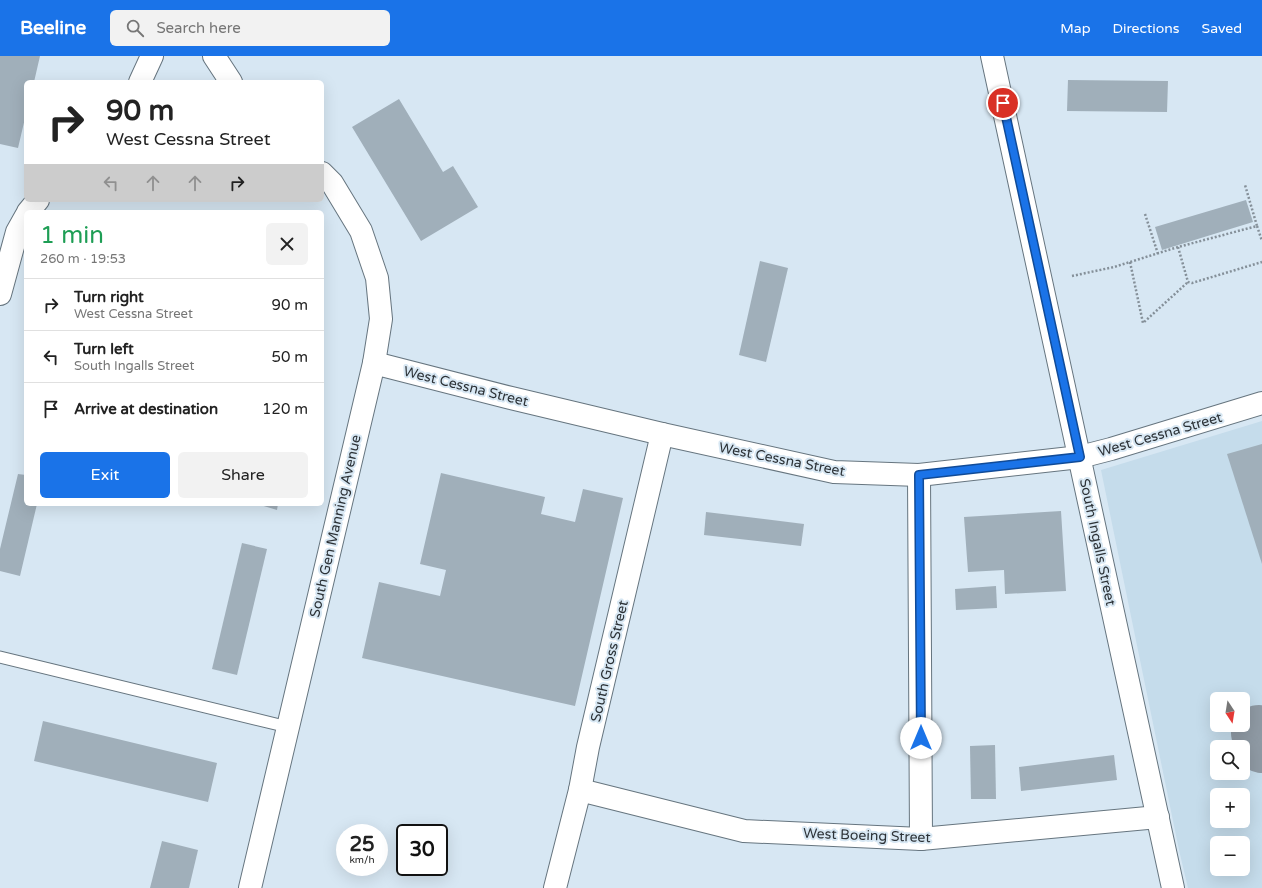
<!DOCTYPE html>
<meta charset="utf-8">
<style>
:root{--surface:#fff;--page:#f2f2f2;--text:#222;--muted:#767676;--line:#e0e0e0;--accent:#1a73e8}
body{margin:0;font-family:"Varela Round",sans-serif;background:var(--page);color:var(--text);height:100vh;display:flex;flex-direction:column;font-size:15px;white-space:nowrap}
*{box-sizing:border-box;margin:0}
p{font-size:13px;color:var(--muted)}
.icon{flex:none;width:22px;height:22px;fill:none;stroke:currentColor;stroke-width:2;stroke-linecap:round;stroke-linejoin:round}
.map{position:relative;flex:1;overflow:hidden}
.side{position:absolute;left:24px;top:154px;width:300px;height:296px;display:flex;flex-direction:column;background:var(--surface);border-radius:6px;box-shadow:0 4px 16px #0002}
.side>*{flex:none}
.top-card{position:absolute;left:24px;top:24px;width:300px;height:122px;border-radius:6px;box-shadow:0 4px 16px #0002;background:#fff;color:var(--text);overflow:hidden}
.needle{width:26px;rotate:168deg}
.controls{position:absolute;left:1210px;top:636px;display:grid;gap:8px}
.controls a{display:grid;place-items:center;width:40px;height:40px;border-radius:6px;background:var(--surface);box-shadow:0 4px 16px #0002;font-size:20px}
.speed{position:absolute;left:336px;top:768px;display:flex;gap:8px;font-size:20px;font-weight:700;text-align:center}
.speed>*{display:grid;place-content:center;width:52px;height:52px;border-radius:50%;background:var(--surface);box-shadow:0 4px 16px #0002;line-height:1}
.speed small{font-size:10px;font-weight:400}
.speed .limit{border:2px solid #111;border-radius:6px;background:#fff;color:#111}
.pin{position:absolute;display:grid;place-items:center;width:34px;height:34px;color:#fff;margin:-17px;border:2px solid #fff;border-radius:50%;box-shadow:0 1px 4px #0007}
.me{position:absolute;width:44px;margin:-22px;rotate:0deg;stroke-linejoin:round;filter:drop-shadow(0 0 3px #0008)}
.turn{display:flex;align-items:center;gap:14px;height:84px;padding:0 16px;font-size:18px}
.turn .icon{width:52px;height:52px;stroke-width:2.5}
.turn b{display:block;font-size:28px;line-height:34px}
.lanes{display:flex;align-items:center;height:38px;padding:0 16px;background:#0003;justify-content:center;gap:20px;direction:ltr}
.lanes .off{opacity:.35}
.round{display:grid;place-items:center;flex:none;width:42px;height:42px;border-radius:6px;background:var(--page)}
.overview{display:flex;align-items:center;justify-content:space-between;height:68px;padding:0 16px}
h1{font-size:24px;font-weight:600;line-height:30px;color:#1e9e55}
.primary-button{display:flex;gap:8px;margin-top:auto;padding:8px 16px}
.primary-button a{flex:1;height:46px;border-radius:6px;background:var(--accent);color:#fff;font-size:16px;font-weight:600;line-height:46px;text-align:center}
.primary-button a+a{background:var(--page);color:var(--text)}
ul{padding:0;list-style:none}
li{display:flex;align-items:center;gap:12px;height:52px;padding:0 16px;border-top:1px solid var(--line)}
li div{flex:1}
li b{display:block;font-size:15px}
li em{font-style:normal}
header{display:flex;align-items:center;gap:24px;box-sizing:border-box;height:56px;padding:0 20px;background:var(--accent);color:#fff}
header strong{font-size:19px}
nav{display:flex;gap:22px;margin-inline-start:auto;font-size:14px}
.search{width:280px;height:36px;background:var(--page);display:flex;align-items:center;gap:10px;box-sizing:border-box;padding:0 14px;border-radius:6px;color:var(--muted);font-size:15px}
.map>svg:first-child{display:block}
.built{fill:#c5dceb;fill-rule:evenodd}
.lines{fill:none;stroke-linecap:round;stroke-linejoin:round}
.taxiway{stroke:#8f9aa4;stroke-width:56}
.building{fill:#a0afba}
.lane-casing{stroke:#66757f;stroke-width:13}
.street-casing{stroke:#66757f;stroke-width:24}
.path{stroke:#859099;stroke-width:2.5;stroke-dasharray:2 2;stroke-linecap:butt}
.lane{stroke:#fff;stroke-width:11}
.street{stroke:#fff;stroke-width:22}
.route-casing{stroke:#114b97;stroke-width:10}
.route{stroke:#1a73e8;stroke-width:7}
.labels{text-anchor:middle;stroke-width:4;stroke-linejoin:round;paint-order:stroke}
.street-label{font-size:14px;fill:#2c3237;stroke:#d7e7f3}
</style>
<header>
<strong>Beeline</strong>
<div class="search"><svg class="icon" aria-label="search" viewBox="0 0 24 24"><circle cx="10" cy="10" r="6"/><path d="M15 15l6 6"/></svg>Search here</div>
<nav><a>Map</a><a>Directions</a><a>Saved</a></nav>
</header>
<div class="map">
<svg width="1262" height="832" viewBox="0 0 1262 832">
<rect width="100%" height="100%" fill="#d7e7f3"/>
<!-- built -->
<path class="built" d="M 1262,365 L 1262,832 L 1188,832 L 1179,794 L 1101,414 ZM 1217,643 L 1243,643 L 1243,669 L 1217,669 ZM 1217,691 L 1243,691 L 1243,717 L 1217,717 ZM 1217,739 L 1243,739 L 1243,765 L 1217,765 ZM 1217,787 L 1243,787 L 1243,813 L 1217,813 Z"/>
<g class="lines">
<!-- taxiway -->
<path class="taxiway" d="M 1259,677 L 1262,689"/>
</g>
<!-- building -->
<g class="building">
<path d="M 0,0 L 40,0 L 34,26 L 26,26 L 26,58 L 18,92 L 0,88 Z"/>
<path d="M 1068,24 L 1168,25 L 1167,56 L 1067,55 Z"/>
<path d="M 399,43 L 443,116 L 453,110 L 478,151 L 421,185 L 352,71 Z"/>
<path d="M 1246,144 L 1253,166 L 1162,194 L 1155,171 Z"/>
<path d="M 760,205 L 788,212 L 766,306 L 739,299 Z"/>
<path d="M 1262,388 L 1262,508 L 1227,398 Z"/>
<path d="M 441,417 L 545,441 L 541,458 L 575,466 L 583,433 L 623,442 L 575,650 L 362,602 L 379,526 L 440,540 L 446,514 L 420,508 Z"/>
<path d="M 18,418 L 26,419 L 26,448 L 37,448 L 20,520 L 0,515 L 0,493 Z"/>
<path d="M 257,448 L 278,448 L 277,454 Z"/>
<path d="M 1061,455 L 1066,535 L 1005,538 L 1004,514 L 968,516 L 964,461 Z"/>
<path d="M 706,456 L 804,468 L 801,490 L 704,479 Z"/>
<path d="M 242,487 L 267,493 L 237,619 L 212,613 Z"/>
<path d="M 996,530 L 997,552 L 956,554 L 955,533 Z"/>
<path d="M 43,665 L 217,707 L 208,746 L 34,705 Z"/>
<path d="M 995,689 L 996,743 L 971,743 L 970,690 Z"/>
<path d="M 1114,699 L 1117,724 L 1021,735 L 1019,711 Z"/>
<path d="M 162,785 L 198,794 L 189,832 L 150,832 Z"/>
</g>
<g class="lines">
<!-- lane casing -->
<g class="lane-casing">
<path id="lane" d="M 0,601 L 288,671"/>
</g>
<!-- street casing -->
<g class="street-casing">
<g id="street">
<path d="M 214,0 L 231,26"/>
<path d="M 992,0 L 1173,832"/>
<path d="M 140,26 L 152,0"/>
<path d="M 28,156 L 38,144"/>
<path d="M 0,238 L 17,176 L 26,160"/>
<path d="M 374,307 L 511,342 L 662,378 L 834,416 L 919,419 L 1080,401 L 1111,393 L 1262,347"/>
<path d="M 919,419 L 921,783"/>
<path d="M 580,734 L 744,775 L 921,783 L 1158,761"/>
<path d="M 250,832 L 374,307 L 381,263 L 377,222 L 361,175 L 332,127 L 322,117"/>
<path d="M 555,832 L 580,734 L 588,691 L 662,378"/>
</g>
</g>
<!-- path -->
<g class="path">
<path d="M 1145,158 L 1158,198"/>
<path d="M 1257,170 L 1262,185"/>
<path d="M 1178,191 L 1188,226 L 1192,227 L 1262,206"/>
<path d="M 1130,206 L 1143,267 L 1188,226"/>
<path d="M 1072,220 L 1114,211 L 1178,191 L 1257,170 L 1245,129"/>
</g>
<!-- lane -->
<use href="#lane" class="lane"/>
<!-- street -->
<use href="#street" class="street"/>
</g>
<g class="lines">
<!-- route casing -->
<g class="route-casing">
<path id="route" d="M 921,682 L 919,419 L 1080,401 L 1003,47"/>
</g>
<!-- route -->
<use href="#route" class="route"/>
</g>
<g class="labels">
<!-- street labels -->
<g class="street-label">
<text transform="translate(466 330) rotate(14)" y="5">West Cessna Street</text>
<text transform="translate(1160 378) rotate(-16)" y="5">West Cessna Street</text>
<text transform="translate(782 403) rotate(11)" y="5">West Cessna Street</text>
<text transform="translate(335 470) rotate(-77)" y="5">South Gen Manning Avenue</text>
<text transform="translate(1098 486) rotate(78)" y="5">South Ingalls Street</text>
<text transform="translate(609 605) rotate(-77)" y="5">South Gross Street</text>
<text transform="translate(867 779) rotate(2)" y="5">West Boeing Street</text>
</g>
</g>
</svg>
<div class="controls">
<a><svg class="needle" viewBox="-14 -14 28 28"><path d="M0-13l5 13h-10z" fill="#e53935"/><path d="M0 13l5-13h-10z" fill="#767676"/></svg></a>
<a><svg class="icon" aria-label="search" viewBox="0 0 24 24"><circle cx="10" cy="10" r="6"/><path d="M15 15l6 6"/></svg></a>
<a>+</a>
<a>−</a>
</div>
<div class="speed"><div>25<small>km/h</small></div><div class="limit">30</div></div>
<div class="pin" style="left:1003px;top:47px;background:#d93025"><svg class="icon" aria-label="arrive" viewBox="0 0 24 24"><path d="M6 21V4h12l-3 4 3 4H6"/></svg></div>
<svg class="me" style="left:921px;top:682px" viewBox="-20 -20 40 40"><circle r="19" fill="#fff"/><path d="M0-13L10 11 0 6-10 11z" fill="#1a73e8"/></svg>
<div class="top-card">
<div class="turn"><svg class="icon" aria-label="right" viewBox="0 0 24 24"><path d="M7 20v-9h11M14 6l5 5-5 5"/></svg><div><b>90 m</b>West Cessna Street</div></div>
<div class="lanes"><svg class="icon off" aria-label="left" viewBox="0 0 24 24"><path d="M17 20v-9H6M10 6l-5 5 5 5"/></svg><svg class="icon off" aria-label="ahead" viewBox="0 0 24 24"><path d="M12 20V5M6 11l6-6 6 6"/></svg><svg class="icon off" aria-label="ahead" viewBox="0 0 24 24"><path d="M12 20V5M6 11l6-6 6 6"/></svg><svg class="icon" aria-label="right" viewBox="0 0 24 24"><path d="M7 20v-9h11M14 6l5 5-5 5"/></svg></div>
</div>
<section class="side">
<div class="overview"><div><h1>1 min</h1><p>260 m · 19:53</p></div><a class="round"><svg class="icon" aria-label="close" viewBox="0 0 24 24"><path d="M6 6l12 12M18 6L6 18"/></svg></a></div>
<ul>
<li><svg class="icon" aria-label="right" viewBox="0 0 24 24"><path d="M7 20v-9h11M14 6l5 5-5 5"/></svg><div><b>Turn right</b><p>West Cessna Street</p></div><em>90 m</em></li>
<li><svg class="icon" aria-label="left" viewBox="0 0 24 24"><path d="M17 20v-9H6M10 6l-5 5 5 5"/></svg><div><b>Turn left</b><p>South Ingalls Street</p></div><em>50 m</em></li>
<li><svg class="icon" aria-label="arrive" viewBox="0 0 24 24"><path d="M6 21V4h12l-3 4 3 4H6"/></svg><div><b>Arrive at destination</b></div><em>120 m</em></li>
</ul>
<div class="primary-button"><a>Exit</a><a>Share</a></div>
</section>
</div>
